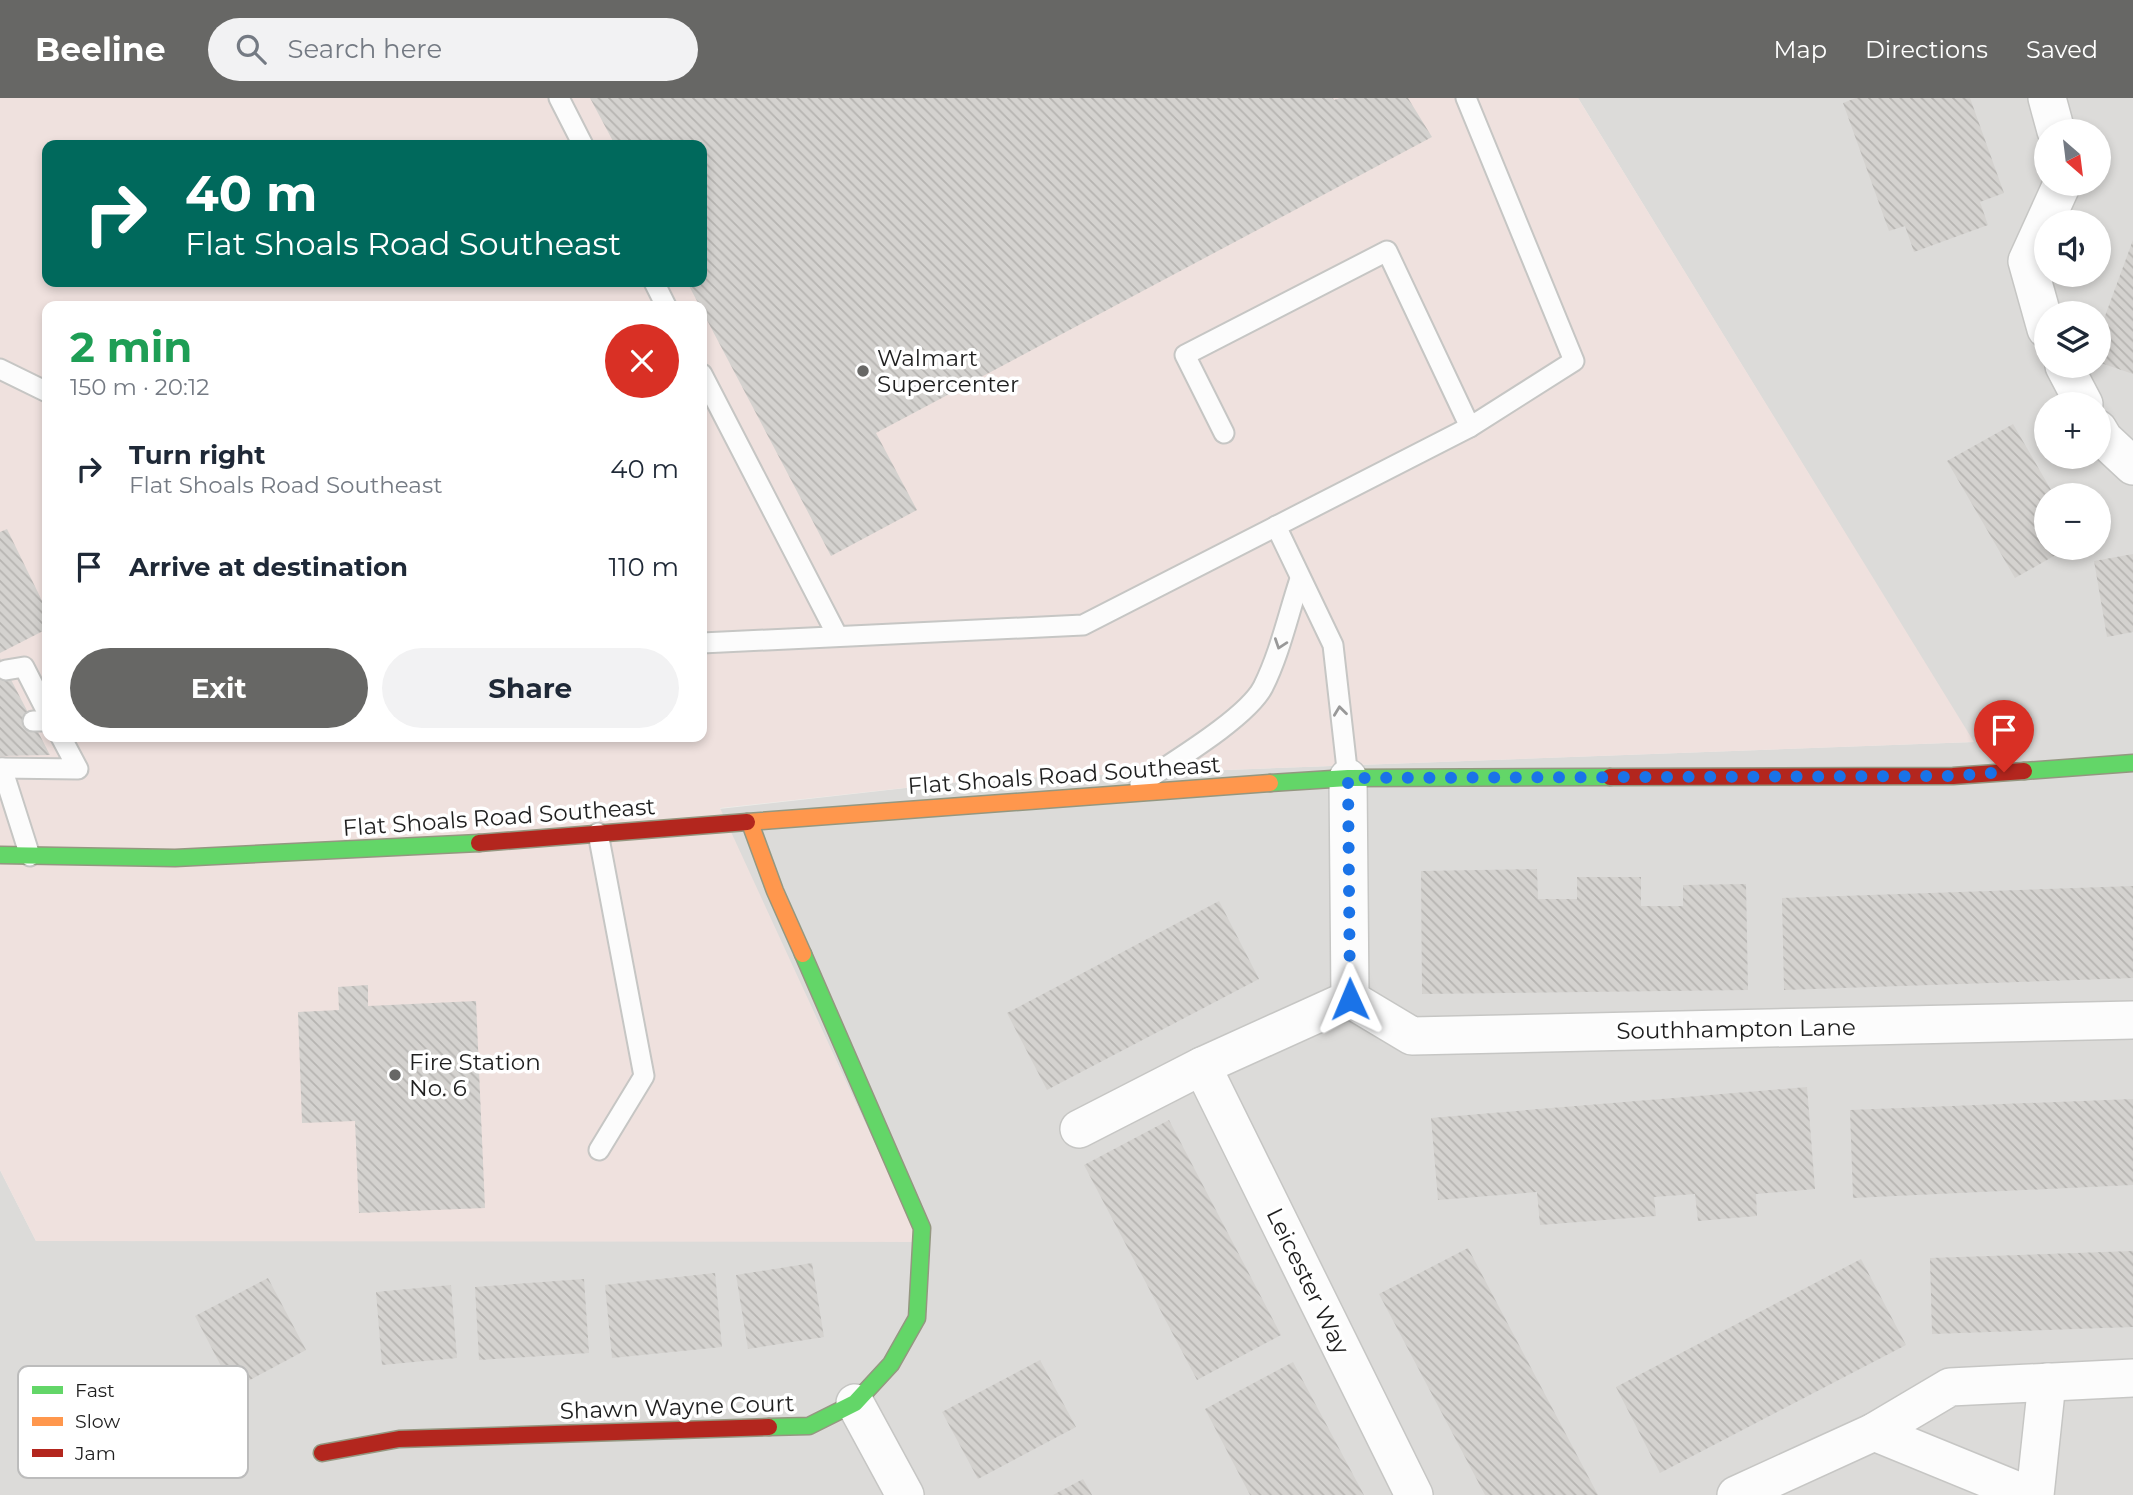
<!DOCTYPE html>
<meta charset="utf-8">
<style>
:root{--surface:#fff;--page:#f2f2f3;--text:#1f2937;--muted:#747a83;--accent:#676765}
body{margin:0;font-family:Montserrat,sans-serif;background:var(--page);color:var(--text);height:100vh;display:flex;flex-direction:column;font-size:26px;white-space:nowrap}
*{box-sizing:border-box;margin:0}
p{font-size:23px;color:var(--muted)}
.icon{flex:none;width:38px;height:38px;fill:none;stroke:currentColor;stroke-width:2;stroke-linecap:round;stroke-linejoin:round}
.map{position:relative;flex:1;overflow:hidden}
.panel{position:absolute;left:42px;top:203px;width:665px;height:441px;display:flex;flex-direction:column;background:var(--surface);border-radius:14px;box-shadow:0 4px 10px #0003}
.panel>*{flex:none}
.top-card{position:absolute;left:42px;top:42px;width:665px;height:147px;border-radius:14px;box-shadow:0 4px 10px #0003;background:#00695c;color:#fff;overflow:hidden}
.needle{width:46px;rotate:152deg}
.fabs{position:absolute;left:2034px;top:21px;display:grid;gap:14px}
.fabs a{display:grid;place-items:center;width:77px;height:77px;border-radius:50%;background:var(--surface);box-shadow:0 4px 10px #0003;font-size:35px}
.pin{position:absolute;display:grid;place-items:center;width:60px;height:60px;color:#fff;margin:-72px -30px;border-radius:50% 50% 50% 0;rotate:-45deg;box-shadow:0 0 7px #0007}
.pin .icon{rotate:45deg}
.me{position:absolute;width:77px;margin:-38px;rotate:359deg;stroke-linejoin:round;filter:drop-shadow(0 0 5px #0008)}
.turn{display:flex;align-items:center;gap:24px;height:147px;padding:0 28px;font-size:32px}
.turn .icon{width:91px;height:91px;stroke-width:2.5}
.turn b{display:block;font-size:49px;line-height:60px}
.round{display:grid;place-items:center;flex:none;width:74px;height:74px;border-radius:37px;background:var(--page)}
.headline{display:flex;align-items:center;justify-content:space-between;height:119px;padding:0 28px}
h1{font-size:42px;font-weight:700;line-height:52px;color:#1e9e55}
.button{display:flex;gap:14px;margin-top:auto;padding:14px 28px}
.button a{flex:1;height:80px;border-radius:42px;background:var(--accent);color:#fff;font-size:28px;font-weight:700;line-height:80px;text-align:center}
.button a+a{background:var(--page);color:var(--text)}
ul{padding:0;list-style:none}
li{display:flex;align-items:center;gap:21px;height:98px;padding:0 28px}
li div{flex:1}
li b{display:block;font-size:26px}
li em{font-style:normal}
header{display:flex;align-items:center;gap:42px;box-sizing:border-box;height:98px;padding:0 35px;background:var(--accent);color:#fff}
header strong{font-size:33px}
nav{display:flex;gap:38px;margin-inline-start:auto;font-size:24px}
.search{width:490px;height:63px;background:var(--page);display:flex;align-items:center;gap:18px;box-sizing:border-box;padding:0 24px;border-radius:38px;color:var(--muted);font-size:26px}
.map>svg:first-child{display:block}
.residential{fill:#dcdbd9;fill-rule:evenodd}
.commercial{fill:#efe1de;fill-rule:evenodd}
.building{fill:url(#building-back-hatch)}
.lines{fill:none;stroke-linecap:round;stroke-linejoin:round}
.lane-casing{stroke:#c6c6c4;stroke-width:23}
.street-casing{stroke:#c6c6c4;stroke-width:40}
.fast-casing{stroke:#949780;stroke-width:19}
.slow-casing{stroke:#949780;stroke-width:19}
.jam-casing{stroke:#949780;stroke-width:19}
.lane{stroke:#fcfcfc;stroke-width:19}
.street{stroke:#fcfcfc;stroke-width:37}
.fast{stroke:#63d668;stroke-width:16}
.slow{stroke:#ff974d;stroke-width:16}
.jam{stroke:#b3261e;stroke-width:16}
.oneway{stroke:#999}
.route{stroke:#1a73e8;stroke-width:12;stroke-dasharray:0 21.6}
.poi-dot{fill:#676765;stroke:#fff;stroke-width:2.5}
.labels{text-anchor:middle;stroke-width:7;stroke-linejoin:round;paint-order:stroke}
.poi-label{font-size:23px;fill:#1f1f1f;stroke:#fff;text-anchor:start}
.street-label{font-size:23px;fill:#1f1f1f;stroke:#fff}
.key{fill:#fff;stroke:#bcbcbc;stroke-width:2}
.key-label{font-size:19px;fill:#1f1f1f}
</style>
<header>
<strong>Beeline</strong>
<div class="search"><svg class="icon" aria-label="search" viewBox="0 0 24 24"><circle cx="10" cy="10" r="6"/><path d="M15 15l6 6"/></svg>Search here</div>
<nav><a>Map</a><a>Directions</a><a>Saved</a></nav>
</header>
<div class="map">
<svg width="2133" height="1397" viewBox="0 0 2133 1397">
<defs>
<pattern id="building-back-hatch" width="6" height="6" patternUnits="userSpaceOnUse" patternTransform="scale(1.75)"><rect width="6" height="6" fill="#d4d2cf"/><path d="M-1 5l2 2M0 0l6 6M5-1l2 2" fill="none" stroke="#b6b4b1"/></pattern>
</defs>
<rect width="100%" height="100%" fill="#edece8"/>
<!-- residential -->
<path class="residential" d="M 1578,0 L 2133,0 L 2133,1397 L 0,1397 L 0,1072 L 36,1143 L 920,1143 L 719,711 L 986,681 L 1973,644 ZM 2046,33 L 2098,33 L 2098,86 L 2046,86 ZM 2046,124 L 2098,124 L 2098,177 L 2046,177 ZM 2046,215 L 2098,215 L 2098,268 L 2046,268 ZM 2046,306 L 2098,306 L 2098,359 L 2046,359 ZM 2046,397 L 2098,397 L 2098,450 L 2046,450 Z"/>
<!-- commercial -->
<path class="commercial" d="M 0,0 L 1578,0 L 1974,644 L 986,681 L 720,710 L 920,1144 L 36,1143 L 0,1072 ZM 47,47 L 702,47 L 702,184 L 47,184 ZM 47,208 L 702,208 L 702,639 L 47,639 Z"/>
<!-- building -->
<g class="building">
<path d="M 590,0 L 1333,0 L 1334,2 L 1340,0 L 1408,0 L 1432,39 L 876,335 L 917,412 L 831,458 L 687,184 L 702,184 L 702,47 L 615,47 Z"/>
<path d="M 1856,0 L 1970,0 L 2004,95 L 1980,104 L 1988,127 L 1914,154 L 1905,128 L 1889,133 L 1843,5 Z"/>
<path d="M 2133,142 L 2133,276 L 2098,264 L 2098,237 Z"/>
<path d="M 2013,326 L 2054,397 L 2046,397 L 2046,450 L 2068,450 L 2015,480 L 1947,363 Z"/>
<path d="M 7,431 L 47,513 L 47,531 L 0,555 L 0,434 Z"/>
<path d="M 2133,456 L 2133,534 L 2107,539 L 2094,463 Z"/>
<path d="M 0,560 L 6,572 L 50,657 L 0,658 Z"/>
<path d="M 1537,771 L 1538,801 L 1577,801 L 1577,779 L 1641,779 L 1641,808 L 1683,808 L 1683,787 L 1746,786 L 1748,892 L 1422,896 L 1421,773 Z"/>
<path d="M 2133,788 L 2133,880 L 1784,892 L 1782,800 Z"/>
<path d="M 1219,803 L 1259,881 L 1047,992 L 1007,915 Z"/>
<path d="M 368,887 L 368,908 L 476,903 L 485,1110 L 359,1115 L 355,1023 L 302,1025 L 298,914 L 339,912 L 338,889 Z"/>
<path d="M 1807,989 L 1815,1091 L 1756,1096 L 1757,1118 L 1698,1123 L 1695,1096 L 1654,1099 L 1656,1118 L 1540,1127 L 1537,1094 L 1438,1102 L 1431,1020 Z"/>
<path d="M 2133,1001 L 2133,1087 L 1853,1100 L 1850,1012 Z"/>
<path d="M 1169,1022 L 1281,1237 L 1197,1282 L 1084,1067 Z"/>
<path d="M 1468,1150 L 1598,1397 L 1485,1397 L 1379,1196 Z"/>
<path d="M 2133,1153 L 2133,1229 L 1932,1236 L 1930,1160 Z"/>
<path d="M 1861,1161 L 1906,1247 L 1660,1375 L 1616,1289 Z"/>
<path d="M 812,1165 L 824,1239 L 748,1251 L 736,1177 Z"/>
<path d="M 715,1175 L 722,1249 L 612,1260 L 605,1187 Z"/>
<path d="M 268,1180 L 306,1252 L 233,1291 L 195,1218 Z"/>
<path d="M 584,1181 L 589,1255 L 479,1262 L 475,1189 Z"/>
<path d="M 451,1187 L 457,1260 L 382,1267 L 376,1194 Z"/>
<path d="M 1040,1262 L 1076,1329 L 978,1381 L 942,1314 Z"/>
<path d="M 1293,1264 L 1364,1397 L 1250,1397 L 1205,1311 Z"/>
<path d="M 1083,1381 L 1092,1397 L 1053,1397 Z"/>
</g>
<g class="lines">
<!-- lane casing -->
<g class="lane-casing">
<g id="lane">
<path d="M 559,0 L 583,47"/>
<path d="M 654,184 L 666,208"/>
<path d="M 0,271 L 47,294"/>
<path d="M 702,276 L 837,537"/>
<path d="M 1224,335 L 1185,257 L 1387,153 L 1470,329"/>
<path d="M 1276,428 L 1333,547 L 1348,680"/>
<path d="M 702,545 L 1083,527 L 1470,329 L 1574,263 L 1466,0"/>
<path d="M 6,572 L 24,569 L 47,614"/>
<path d="M 33,623 L 47,623"/>
<path d="M 0,670 L 78,671 L 61,639"/>
<path d="M 2,670 L 30,758"/>
<path d="M 1140,686 C 1171,665 1247,620 1263,589 C 1280,555 1288,517 1300,481"/>
<path d="M 598,735 L 644,978 L 599,1052"/>
</g>
</g>
<!-- street casing -->
<g class="street-casing">
<g id="street">
<path d="M 2047,0 L 2056,33"/>
<path d="M 2046,231 L 2027,163 L 2062,86"/>
<path d="M 2064,268 L 2084,306"/>
<path d="M 2098,331 L 2104,341 L 2133,368"/>
<path d="M 1350,901 L 1412,938 L 2133,922"/>
<path d="M 1202,968 L 1414,1397"/>
<path d="M 1079,1031 L 1202,968 L 1350,901 L 1348,680"/>
<path d="M 855,1305 L 905,1397"/>
<path d="M 1874,1334 L 2028,1397"/>
<path d="M 1736,1397 L 1874,1334 L 1950,1289 L 2133,1280"/>
<path d="M 2035,1397 L 2047,1284"/>
</g>
</g>
<!-- fast casing -->
<g class="fast-casing">
<g id="fast">
<path d="M 2024,673 L 2133,665"/>
<path d="M 1270,685 L 1348,680 L 1610,679"/>
<path d="M 0,757 L 175,760 L 479,745"/>
<path d="M 769,1329 L 809,1328 L 855,1305 L 891,1266 L 917,1220 L 922,1130 L 803,856"/>
</g>
</g>
<!-- slow casing -->
<g class="slow-casing">
<g id="slow">
<path d="M 747,724 L 1270,685"/>
<path d="M 750,725 L 775,793 L 803,856"/>
</g>
</g>
<!-- jam casing -->
<g class="jam-casing">
<g id="jam">
<path d="M 1610,679 L 1953,678 L 2024,673"/>
<path d="M 479,745 L 747,724"/>
<path d="M 322,1355 L 399,1341 L 769,1329"/>
</g>
</g>
<!-- lane -->
<use href="#lane" class="lane"/>
<!-- street -->
<use href="#street" class="street"/>
<!-- fast -->
<use href="#fast" class="fast"/>
<!-- slow -->
<use href="#slow" class="slow"/>
<!-- jam -->
<use href="#jam" class="jam"/>
</g>
<!-- one-way arrows -->
<defs><path id="oneway-chevron" d="M-2-3.5L2.5 0L-2 3.5" fill="none" stroke-width="1.6" stroke-linecap="round" stroke-linejoin="round" transform="scale(1.75)"/></defs>
<g class="oneway">
<use href="#oneway-chevron" transform="translate(1280 546) rotate(109)"/>
<use href="#oneway-chevron" transform="translate(1340 613) rotate(-97)"/>
</g>
<g class="lines">
<!-- route -->
<path class="route" d="M 1350,901 L 1348,680 L 1953,678 L 2004,674"/>
</g>
<!-- markers -->
<g class="poi-dot">
<circle cx="863" cy="273" r="7"/>
<circle cx="395" cy="977" r="7"/>
</g>
<g class="labels">
<!-- poi labels -->
<g class="poi-label">
<text x="877" y="268">Walmart<tspan x="877" dy="26">Supercenter</tspan></text>
<text x="409" y="972">Fire Station<tspan x="409" dy="26">No. 6</tspan></text>
</g>
<!-- street labels -->
<g class="street-label">
<text transform="translate(1064 677) rotate(-4)" y="8">Flat Shoals Road Southeast</text>
<text transform="translate(499 719) rotate(-4)" y="8">Flat Shoals Road Southeast</text>
<text transform="translate(1736 931) rotate(-1)" y="8">Southhampton Lane</text>
<text transform="translate(1308 1183) rotate(64)" y="8">Leicester Way</text>
<text transform="translate(677 1309) rotate(-2)" y="8">Shawn Wayne Court</text>
</g>
</g>
<!-- legend -->
<rect x="18" y="1268" width="230" height="112" rx="10" class="key"/>
<rect x="32" y="1288" width="31" height="8" fill="#63d668"/>
<rect x="32" y="1319" width="31" height="9" fill="#ff974d"/>
<rect x="32" y="1351" width="31" height="8" fill="#b3261e"/>
<g class="key-label">
<text x="75" y="1299">Fast</text>
<text x="75" y="1330">Slow</text>
<text x="75" y="1362">Jam</text>
</g>
</svg>
<div class="fabs">
<a><svg class="needle" viewBox="-14 -14 28 28"><path d="M0-13l5 13h-10z" fill="#e53935"/><path d="M0 13l5-13h-10z" fill="#747a83"/></svg></a>
<a><svg class="icon" aria-label="sound" viewBox="0 0 24 24"><path d="M4 9h4l5-4v14l-5-4H4zM17 9q2 3 0 6"/></svg></a>
<a><svg class="icon" aria-label="layers" viewBox="0 0 24 24"><path d="M12 4l9 5-9 5-9-5zM3 14l9 5 9-5"/></svg></a>
<a>+</a>
<a>−</a>
</div>
<div class="pin" style="left:2004px;top:674px;background:#d93025"><svg class="icon" aria-label="arrive" viewBox="0 0 24 24"><path d="M6 21V4h12l-3 4 3 4H6"/></svg></div>
<svg class="me" style="left:1350px;top:901px" viewBox="-20 -20 40 40"><path d="M0-17L14 15 0 8-14 15z" fill="#1a73e8" stroke="#fff" stroke-width="4"/></svg>
<div class="top-card">
<div class="turn"><svg class="icon" aria-label="right" viewBox="0 0 24 24"><path d="M7 20v-9h11M14 6l5 5-5 5"/></svg><div><b>40 m</b>Flat Shoals Road Southeast</div></div>
</div>
<section class="panel">
<div class="headline"><div><h1>2 min</h1><p>150 m · 20:12</p></div><a class="round" style="background:#d93025;color:#fff"><svg class="icon" aria-label="close" viewBox="0 0 24 24"><path d="M6 6l12 12M18 6L6 18"/></svg></a></div>
<ul>
<li><svg class="icon" aria-label="right" viewBox="0 0 24 24"><path d="M7 20v-9h11M14 6l5 5-5 5"/></svg><div><b>Turn right</b><p>Flat Shoals Road Southeast</p></div><em>40 m</em></li>
<li><svg class="icon" aria-label="arrive" viewBox="0 0 24 24"><path d="M6 21V4h12l-3 4 3 4H6"/></svg><div><b>Arrive at destination</b></div><em>110 m</em></li>
</ul>
<div class="button"><a>Exit</a><a>Share</a></div>
</section>
</div>
